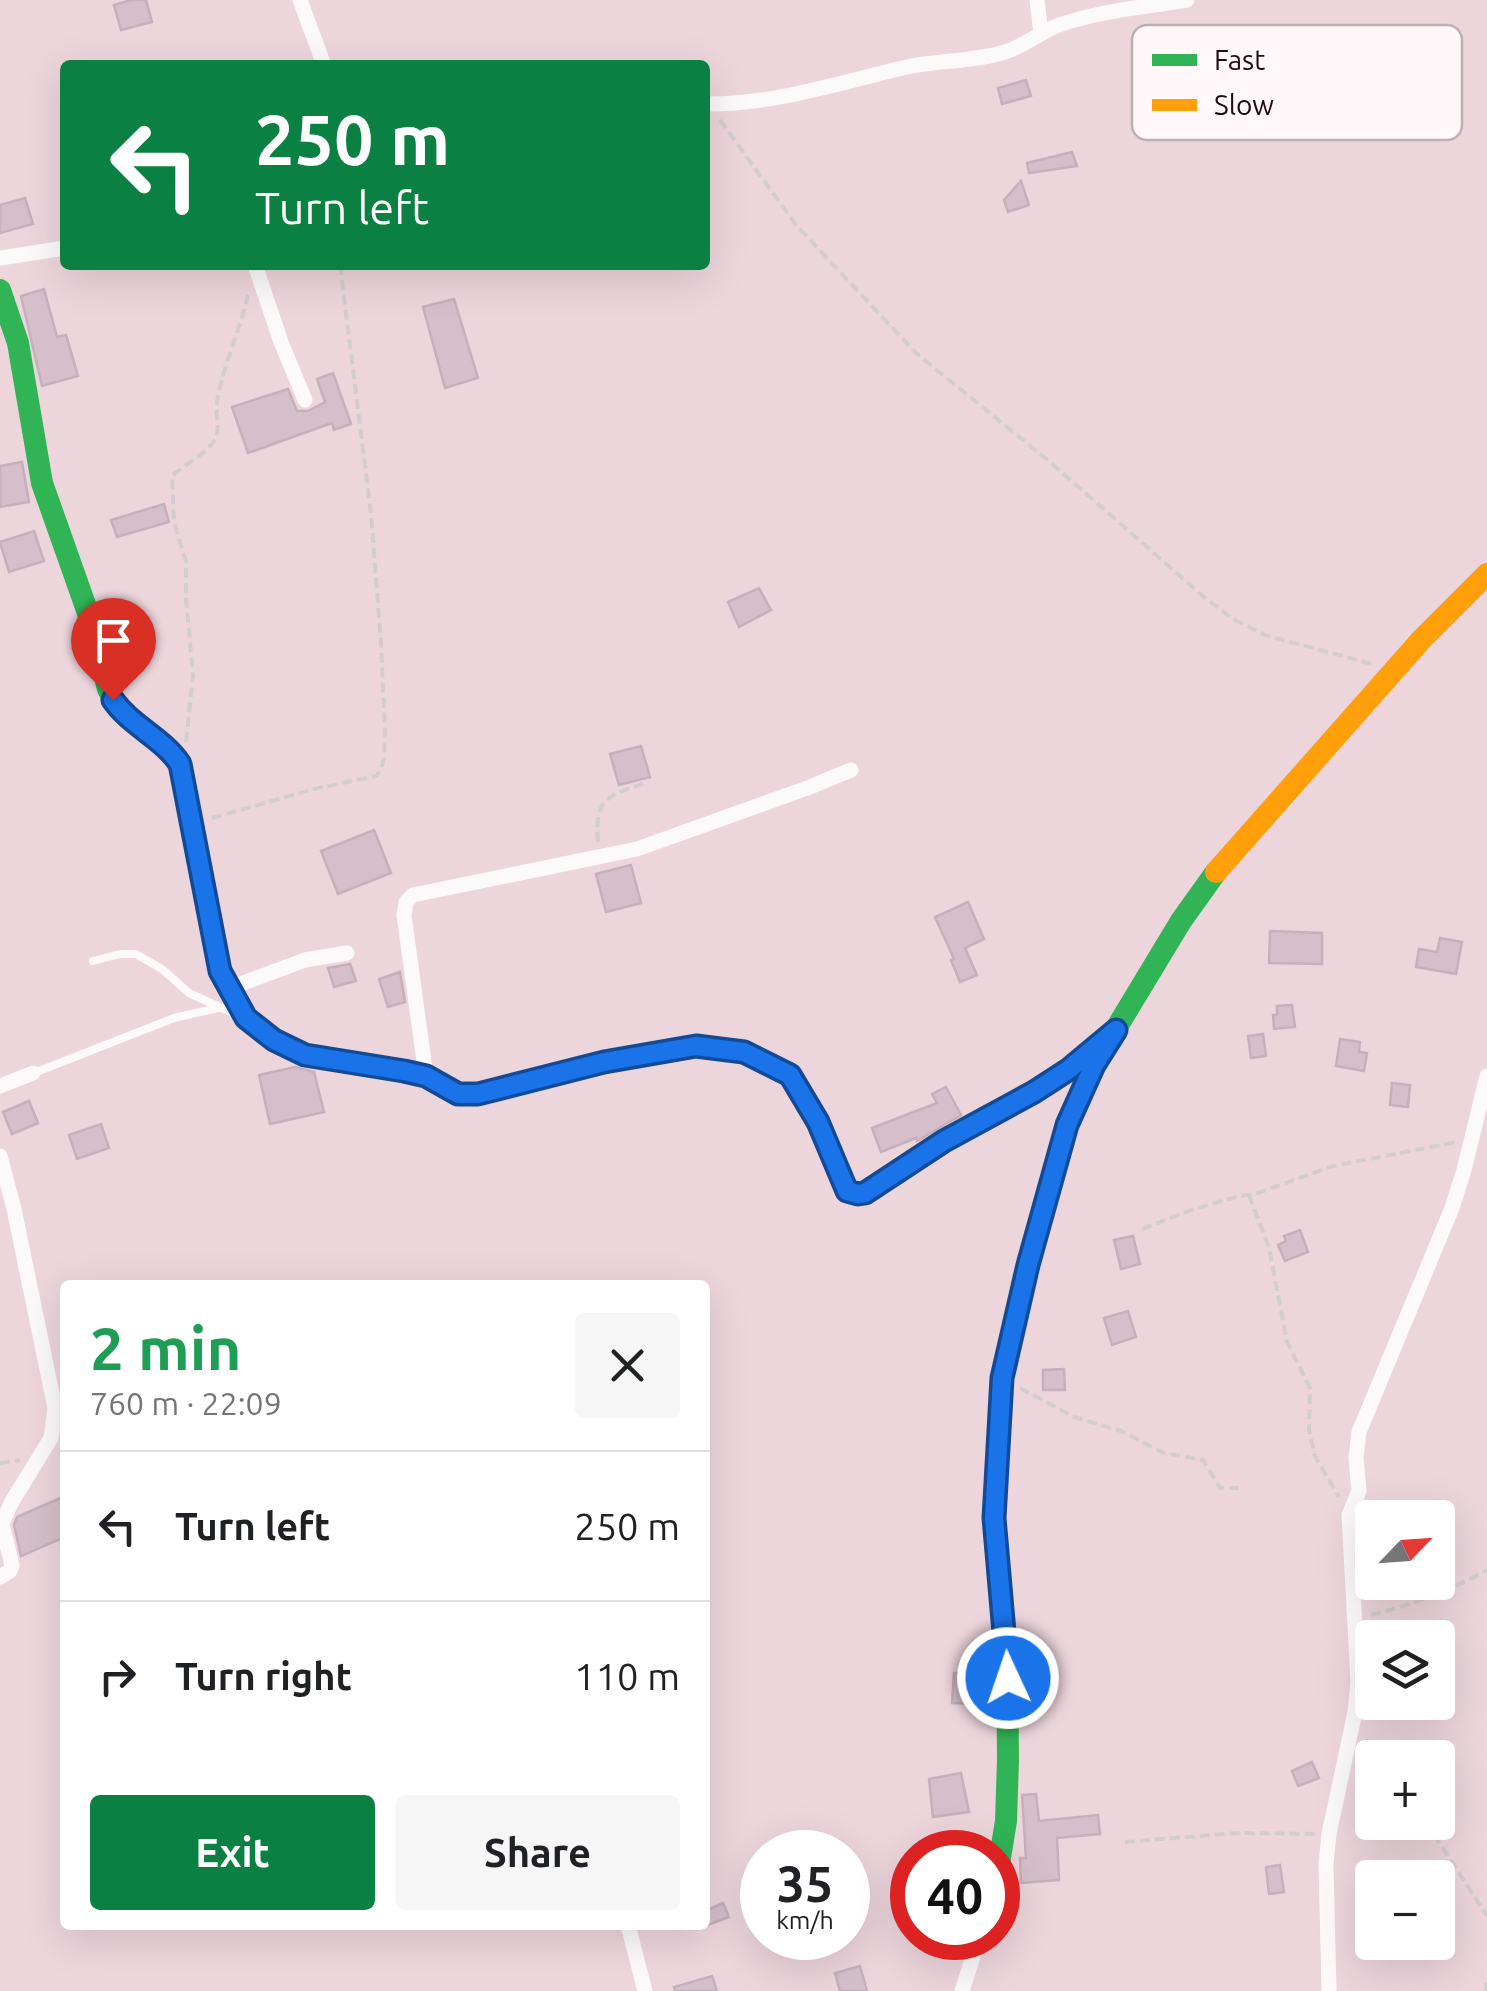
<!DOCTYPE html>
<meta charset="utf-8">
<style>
:root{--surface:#fff;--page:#f6f6f6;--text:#202124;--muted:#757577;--line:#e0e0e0;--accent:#0b8043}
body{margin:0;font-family:Ubuntu,sans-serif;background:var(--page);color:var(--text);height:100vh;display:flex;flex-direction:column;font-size:38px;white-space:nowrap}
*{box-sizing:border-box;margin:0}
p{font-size:32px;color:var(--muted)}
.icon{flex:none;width:55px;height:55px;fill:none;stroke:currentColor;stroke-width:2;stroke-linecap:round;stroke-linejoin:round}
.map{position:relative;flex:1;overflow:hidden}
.side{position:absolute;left:60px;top:1280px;width:650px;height:650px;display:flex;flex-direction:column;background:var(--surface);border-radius:10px;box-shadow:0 10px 40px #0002}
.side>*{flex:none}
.hud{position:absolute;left:60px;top:60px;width:650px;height:210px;border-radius:10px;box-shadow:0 10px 40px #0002;background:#0b8043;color:#fff;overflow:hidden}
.needle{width:65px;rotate:65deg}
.controls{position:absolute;left:1355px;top:1500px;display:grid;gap:20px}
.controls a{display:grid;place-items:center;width:100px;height:100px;border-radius:10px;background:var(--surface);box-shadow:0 10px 40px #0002;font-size:50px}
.speed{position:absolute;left:740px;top:1830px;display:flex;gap:20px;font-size:50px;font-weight:700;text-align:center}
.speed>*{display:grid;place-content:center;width:130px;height:130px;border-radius:50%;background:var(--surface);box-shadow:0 10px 40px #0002;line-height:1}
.speed small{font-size:25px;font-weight:400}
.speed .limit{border:15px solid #d22;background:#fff;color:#111}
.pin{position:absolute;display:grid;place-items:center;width:85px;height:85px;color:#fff;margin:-102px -42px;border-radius:50% 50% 50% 0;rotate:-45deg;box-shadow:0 0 10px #0007}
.pin .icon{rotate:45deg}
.me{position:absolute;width:110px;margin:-55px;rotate:357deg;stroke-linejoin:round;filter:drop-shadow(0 0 8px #0008)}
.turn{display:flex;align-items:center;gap:35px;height:210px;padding:0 30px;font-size:45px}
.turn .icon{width:130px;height:130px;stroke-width:2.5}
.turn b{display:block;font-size:70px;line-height:85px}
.round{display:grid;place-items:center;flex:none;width:105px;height:105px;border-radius:10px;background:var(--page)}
.overview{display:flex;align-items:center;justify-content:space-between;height:170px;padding:0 30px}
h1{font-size:60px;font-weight:700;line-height:75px;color:#1e9e55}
.button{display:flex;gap:20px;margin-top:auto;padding:20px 30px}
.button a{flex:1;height:115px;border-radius:10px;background:var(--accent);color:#fff;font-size:40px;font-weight:700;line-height:115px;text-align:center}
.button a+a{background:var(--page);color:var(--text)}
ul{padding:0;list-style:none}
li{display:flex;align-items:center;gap:30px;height:150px;padding:0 30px;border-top:2px solid var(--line)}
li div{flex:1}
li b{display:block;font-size:38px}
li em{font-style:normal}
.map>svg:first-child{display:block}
.building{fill:#d6bfca;stroke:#c5b0bb;stroke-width:2.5}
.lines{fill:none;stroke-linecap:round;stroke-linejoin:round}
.path{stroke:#d4cdcf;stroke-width:4;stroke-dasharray:10 5;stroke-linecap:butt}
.lane{stroke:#fcf9fa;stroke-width:8}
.street{stroke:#fcf9fa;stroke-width:15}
.fast{stroke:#30b455;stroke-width:22}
.slow{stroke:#ff9f0a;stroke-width:22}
.route-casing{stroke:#114b97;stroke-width:25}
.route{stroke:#1a73e8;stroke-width:18}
.key{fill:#fff7f9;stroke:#bdb0b4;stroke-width:2.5}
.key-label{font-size:28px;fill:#220a14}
</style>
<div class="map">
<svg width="1487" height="1991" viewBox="0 0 1487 1991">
<rect width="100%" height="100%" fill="#edd5dc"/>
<!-- building -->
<g class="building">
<path d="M 131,0 L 146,0 L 152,22 L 121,30 L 114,5 Z"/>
<path d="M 1026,80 L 1031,96 L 1002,104 L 998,88 Z"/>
<path d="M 1072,152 L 1077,166 L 1029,173 L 1027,163 Z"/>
<path d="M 1021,181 L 1029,205 L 1008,212 L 1004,200 Z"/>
<path d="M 25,198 L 33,224 L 0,233 L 0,205 Z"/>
<path d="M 44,289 L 57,337 L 66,335 L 78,376 L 42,386 L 21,296 Z"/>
<path d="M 454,299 L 478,378 L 445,388 L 423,307 Z"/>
<path d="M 333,373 L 351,424 L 334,430 L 332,423 L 248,453 L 232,407 L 288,389 L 297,411 L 308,411 L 325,402 L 317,379 Z"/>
<path d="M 22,462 L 29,502 L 0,507 L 0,466 Z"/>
<path d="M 164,504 L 169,522 L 117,537 L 111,520 Z"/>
<path d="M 34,531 L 44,561 L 9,572 L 0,542 Z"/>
<path d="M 759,588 L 771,610 L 739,627 L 728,602 Z"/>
<path d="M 641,746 L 650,777 L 619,785 L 610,754 Z"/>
<path d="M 374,830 L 391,873 L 338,894 L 321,851 Z"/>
<path d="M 631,865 L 641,903 L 606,912 L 596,874 Z"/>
<path d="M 968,902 L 984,939 L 965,948 L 977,975 L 960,982 L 951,960 L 954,959 L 935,917 Z"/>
<path d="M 1270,931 L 1322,933 L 1322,964 L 1269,963 Z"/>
<path d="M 1440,938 L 1462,942 L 1456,974 L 1416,967 L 1419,949 L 1437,952 Z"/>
<path d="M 350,964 L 356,981 L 334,987 L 328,968 Z"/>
<path d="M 400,972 L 405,1002 L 388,1007 L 379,979 Z"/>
<path d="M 1292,1005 L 1295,1027 L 1274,1029 L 1273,1015 L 1277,1015 L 1277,1006 Z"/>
<path d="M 1263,1034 L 1266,1056 L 1251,1058 L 1248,1036 Z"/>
<path d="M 1340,1039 L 1360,1042 L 1359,1052 L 1367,1053 L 1364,1071 L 1336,1066 Z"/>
<path d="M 295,1067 L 314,1072 L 324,1112 L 270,1124 L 259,1075 Z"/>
<path d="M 1392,1083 L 1410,1085 L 1408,1107 L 1390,1105 Z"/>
<path d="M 946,1087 L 961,1115 L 917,1141 L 916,1138 L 881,1152 L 872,1128 L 937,1103 L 932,1094 Z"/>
<path d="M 29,1101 L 38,1123 L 12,1134 L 3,1112 Z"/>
<path d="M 101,1124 L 109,1148 L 77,1159 L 69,1135 Z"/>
<path d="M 1300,1230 L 1308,1252 L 1285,1261 L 1278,1245 L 1286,1241 L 1284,1236 Z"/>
<path d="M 1133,1236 L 1140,1264 L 1121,1269 L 1114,1240 Z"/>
<path d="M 1128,1311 L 1136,1337 L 1112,1345 L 1104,1318 Z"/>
<path d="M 1064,1369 L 1065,1390 L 1043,1390 L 1043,1370 Z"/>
<path d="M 65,1496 L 65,1537 L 21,1556 L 14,1525 L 17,1517 Z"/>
<path d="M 954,1673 L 970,1673 L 968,1687 L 977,1689 L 976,1704 L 952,1703 Z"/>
<path d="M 1312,1762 L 1319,1778 L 1298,1786 L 1292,1771 Z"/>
<path d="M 961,1773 L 969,1812 L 933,1817 L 929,1779 Z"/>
<path d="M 1036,1794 L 1039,1821 L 1098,1815 L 1100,1834 L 1057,1838 L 1059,1880 L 1021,1883 L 1020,1858 L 1026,1858 L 1022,1795 Z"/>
<path d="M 1280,1865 L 1284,1892 L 1269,1894 L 1266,1867 Z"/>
<path d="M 723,1903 L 729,1917 L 705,1926 L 705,1911 Z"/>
<path d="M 860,1966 L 867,1991 L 840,1991 L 835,1973 Z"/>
<path d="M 712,1976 L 717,1991 L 675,1991 L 674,1987 Z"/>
</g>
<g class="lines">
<!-- path -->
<g class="path">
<path d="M 720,120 L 796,225 L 916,353 L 1050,462 L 1204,597 L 1233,619 L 1265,635 L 1372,664"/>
<path d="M 186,742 L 193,676 L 186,598 L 186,562 L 174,522 L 172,476 C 185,464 206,454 214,441 C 221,429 215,415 217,402 C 223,365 240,331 248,295"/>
<path d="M 212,818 L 314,789 L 376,776 L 381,770 L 384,758 L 385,729 L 381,643 L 371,514 L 340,265"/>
<path d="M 598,842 C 594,798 607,796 645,783"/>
<path d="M 1249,1195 L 1269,1248 L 1287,1342 L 1310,1388 L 1309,1430 L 1315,1456 L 1339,1497"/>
<path d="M 1142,1229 L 1194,1209 L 1240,1196 L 1255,1194 L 1333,1166 L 1457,1142"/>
<path d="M 1020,1388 L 1074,1417 L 1121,1431 L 1164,1453 L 1203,1460 L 1220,1488 L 1239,1488"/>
<path d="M 0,1463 L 20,1460"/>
<path d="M 1371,1615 C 1411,1605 1451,1590 1487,1570"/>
<path d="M 1366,1739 L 1374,1758"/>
<path d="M 1426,1822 L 1487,1916"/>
<path d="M 1125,1842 L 1237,1833 L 1315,1834"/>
<path d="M 889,1897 L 912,1896"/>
<path d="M 1486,1991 L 1487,1982"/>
</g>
<!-- lane -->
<g class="lane">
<path d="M 93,961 L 120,954 L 136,954 L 162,969 L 189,993 L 237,1015"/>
<path d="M 34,1073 L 174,1018 L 218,1008"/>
</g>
<!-- street -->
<g class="street">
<path d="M 300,0 L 324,65"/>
<path d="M 1037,0 L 1041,33"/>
<path d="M 705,104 C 774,105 841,82 907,67 C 940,60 973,62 1005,52 C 1025,46 1040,32 1059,25 C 1099,11 1145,7 1187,0"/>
<path d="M 0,258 L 65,248"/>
<path d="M 255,265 L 281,342 L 305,400"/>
<path d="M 230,988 L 305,960 L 347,953"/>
<path d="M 426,1076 L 404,915 L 406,902 L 413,895 L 637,849 L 810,787 L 851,770"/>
<path d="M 0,1086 L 33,1073"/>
<path d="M 0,1156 L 14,1209 L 55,1408 L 51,1438 L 11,1503 L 2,1524 L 12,1565 L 10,1571 L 0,1577"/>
<path d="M 628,1925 L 645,1991"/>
<path d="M 962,1991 L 979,1938"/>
<path d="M 1329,1991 L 1326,1864 L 1329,1834 L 1355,1712 L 1358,1682 L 1349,1515 L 1359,1491 L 1356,1458 L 1359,1432 L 1452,1208 L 1464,1170 L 1487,1076"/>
</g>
<!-- fast -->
<g class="fast">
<path d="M 0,290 L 18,343 L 42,483 L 88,613 L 108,689 L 120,710 L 166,748 L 180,765 L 221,971 L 246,1018 L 274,1041 L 305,1055 L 323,1058"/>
<path d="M 821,1128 L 847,1191 L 865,1193 L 944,1141 L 1034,1092 L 1068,1070 L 1116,1030"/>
<path d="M 998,1870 L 1006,1821 L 1008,1760 L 1007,1657 L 994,1518 L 1002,1379 L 1028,1265 L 1067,1125 L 1094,1065 L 1181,921 L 1216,872"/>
</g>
<!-- slow -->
<g class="slow">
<path d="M 1216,872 L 1421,640 L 1487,574"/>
<path d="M 323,1058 L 426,1076 L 458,1093 L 478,1094 L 603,1062 L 696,1046 L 744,1052 L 789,1075 L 821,1128"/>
</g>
</g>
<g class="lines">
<!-- route casing -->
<g class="route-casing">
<path id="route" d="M 113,700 C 131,726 163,738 180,764 L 220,971 L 246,1018 L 274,1040 L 305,1055 L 404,1071 L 426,1076 L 458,1094 L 478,1094 L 604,1062 L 696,1046 L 744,1052 L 790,1075 L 818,1122 L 847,1191 L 858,1194 L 865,1193 L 944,1141 L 1034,1092 L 1068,1070 L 1116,1030 L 1094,1065 L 1067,1125 L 1028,1265 L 1002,1378 L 994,1518 L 1008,1678"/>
</g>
<!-- route -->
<use href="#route" class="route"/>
</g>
<!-- legend -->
<rect x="1132" y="25" width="330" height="115" rx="15" class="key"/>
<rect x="1152" y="54" width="45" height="12" fill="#30b455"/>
<rect x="1152" y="99" width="45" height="12" fill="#ff9f0a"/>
<g class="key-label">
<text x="1214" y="70">Fast</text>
<text x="1214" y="115">Slow</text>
</g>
</svg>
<div class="controls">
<a><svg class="needle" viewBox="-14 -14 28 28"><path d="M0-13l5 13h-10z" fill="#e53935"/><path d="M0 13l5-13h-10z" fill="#757577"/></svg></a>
<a><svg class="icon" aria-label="layers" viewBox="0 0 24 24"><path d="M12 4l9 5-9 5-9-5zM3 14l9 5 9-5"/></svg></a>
<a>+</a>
<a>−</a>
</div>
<div class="speed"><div>35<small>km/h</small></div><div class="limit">40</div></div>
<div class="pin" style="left:113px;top:700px;background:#d93025"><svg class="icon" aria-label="arrive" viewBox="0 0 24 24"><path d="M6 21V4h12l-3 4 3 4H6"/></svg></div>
<svg class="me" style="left:1008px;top:1678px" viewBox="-20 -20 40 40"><circle r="17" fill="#1a73e8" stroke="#fff" stroke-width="3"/><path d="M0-11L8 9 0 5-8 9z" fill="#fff"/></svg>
<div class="hud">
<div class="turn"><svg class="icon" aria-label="left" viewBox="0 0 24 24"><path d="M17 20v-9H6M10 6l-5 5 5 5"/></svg><div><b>250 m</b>Turn left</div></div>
</div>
<section class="side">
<div class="overview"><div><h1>2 min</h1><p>760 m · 22:09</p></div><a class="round"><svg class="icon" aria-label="close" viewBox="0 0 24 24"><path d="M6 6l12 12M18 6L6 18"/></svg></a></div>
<ul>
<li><svg class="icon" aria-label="left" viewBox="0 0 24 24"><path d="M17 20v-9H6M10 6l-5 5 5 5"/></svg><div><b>Turn left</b></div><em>250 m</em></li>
<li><svg class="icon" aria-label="right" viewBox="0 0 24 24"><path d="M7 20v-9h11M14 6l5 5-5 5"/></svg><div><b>Turn right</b></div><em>110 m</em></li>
</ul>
<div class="button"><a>Exit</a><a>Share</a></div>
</section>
</div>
